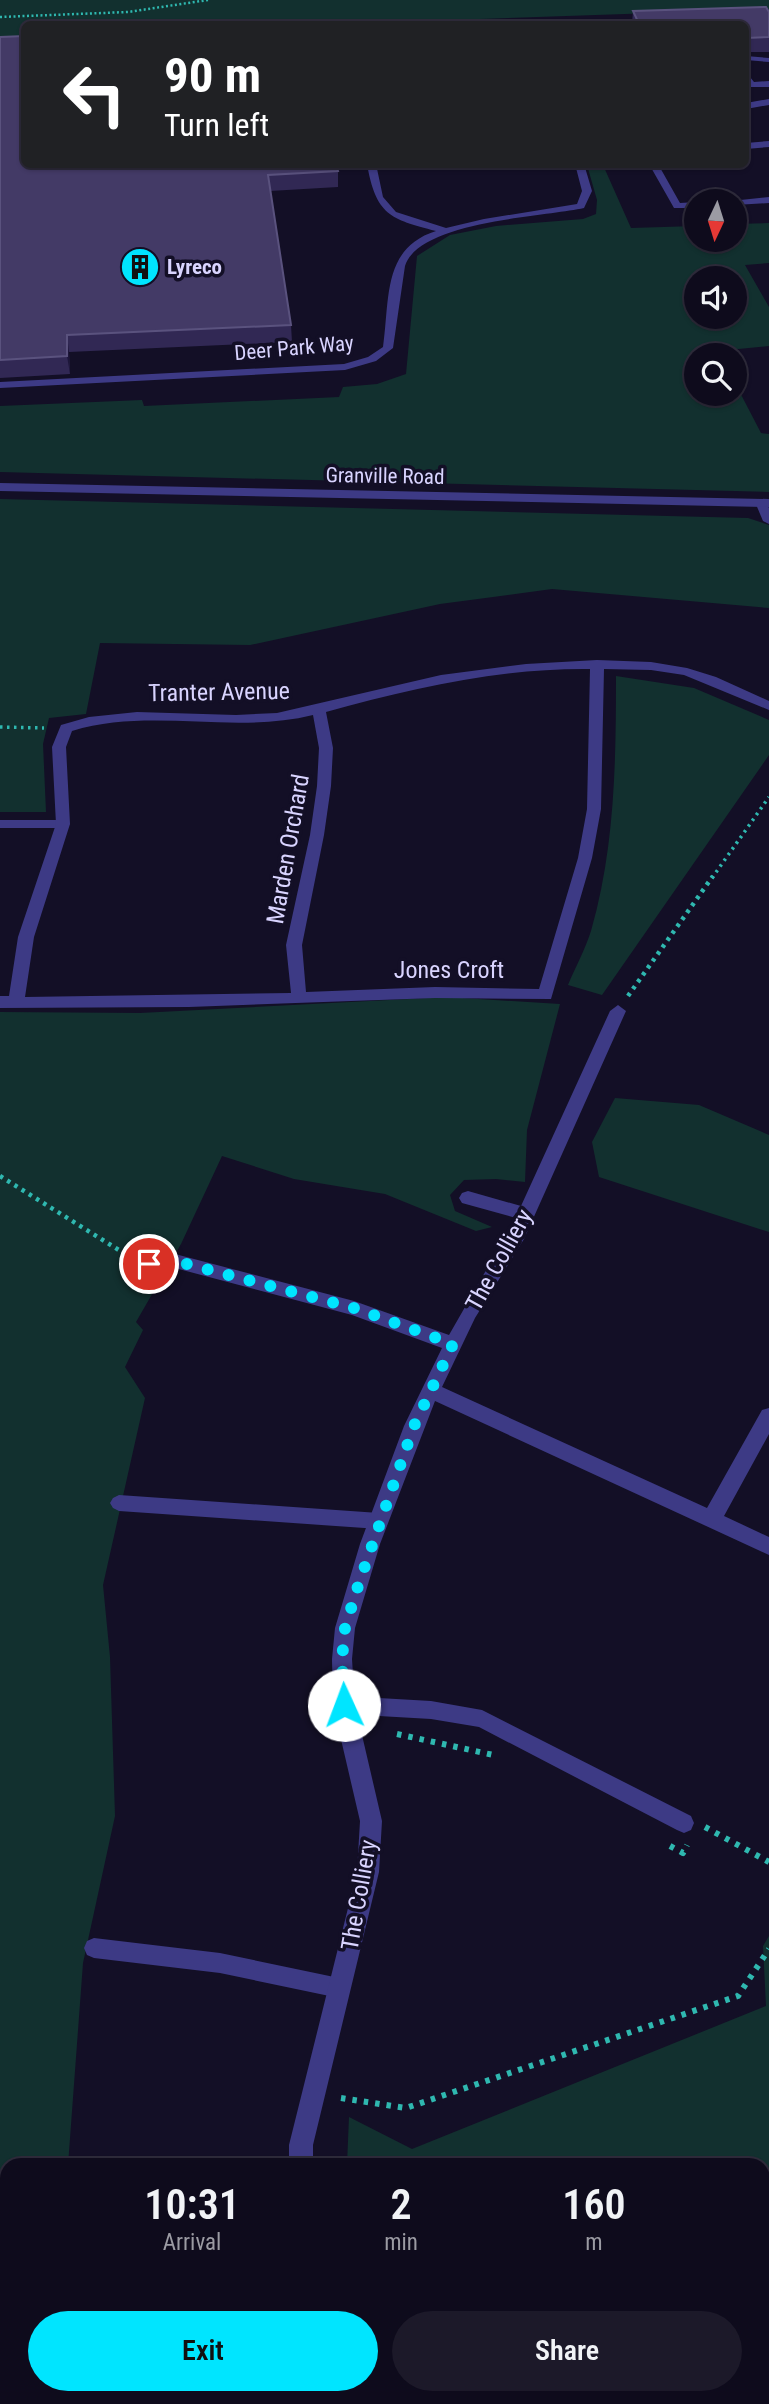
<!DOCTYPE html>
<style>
:root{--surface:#0e0b1c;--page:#1c1929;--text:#f1f3f6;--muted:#9b9ba3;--line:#2e2b3b;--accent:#00e5ff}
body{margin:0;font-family:"Roboto Condensed",sans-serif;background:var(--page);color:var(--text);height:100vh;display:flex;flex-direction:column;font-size:26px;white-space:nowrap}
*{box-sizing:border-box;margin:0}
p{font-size:23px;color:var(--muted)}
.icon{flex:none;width:38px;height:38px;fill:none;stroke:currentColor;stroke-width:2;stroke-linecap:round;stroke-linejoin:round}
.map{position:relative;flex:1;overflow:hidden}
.details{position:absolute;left:0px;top:2158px;width:770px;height:247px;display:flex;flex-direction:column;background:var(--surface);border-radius:21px 21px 0 0;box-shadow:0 2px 5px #0004,0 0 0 2px var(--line)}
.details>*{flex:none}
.hud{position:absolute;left:21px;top:21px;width:728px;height:147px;border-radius:10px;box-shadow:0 2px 5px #0004,0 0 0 2px var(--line);background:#202124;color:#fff;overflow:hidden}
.needle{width:46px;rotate:184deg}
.controls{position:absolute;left:684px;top:189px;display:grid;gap:14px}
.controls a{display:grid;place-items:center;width:63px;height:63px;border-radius:50%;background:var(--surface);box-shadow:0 2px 5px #0004,0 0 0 2px var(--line);font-size:35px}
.pin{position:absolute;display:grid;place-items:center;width:60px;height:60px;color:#fff;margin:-30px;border:4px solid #fff;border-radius:50%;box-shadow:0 2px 7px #0007}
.me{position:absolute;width:77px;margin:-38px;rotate:358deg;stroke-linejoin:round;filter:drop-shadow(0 0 5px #0008)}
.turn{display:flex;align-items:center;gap:24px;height:147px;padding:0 28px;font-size:32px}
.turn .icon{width:91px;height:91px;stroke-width:2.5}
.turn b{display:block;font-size:49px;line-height:60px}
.eta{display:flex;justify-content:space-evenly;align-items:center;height:119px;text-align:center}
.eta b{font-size:42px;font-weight:600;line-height:49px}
.cta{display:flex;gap:14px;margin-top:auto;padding:14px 28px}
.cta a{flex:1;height:80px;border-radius:42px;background:var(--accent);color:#111;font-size:28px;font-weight:600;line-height:80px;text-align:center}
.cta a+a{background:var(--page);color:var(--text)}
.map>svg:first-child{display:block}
.green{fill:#12302f;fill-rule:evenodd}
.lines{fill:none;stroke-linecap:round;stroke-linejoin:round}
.path-far3{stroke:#2fb8b0;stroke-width:2.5;stroke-dasharray:2 2.5;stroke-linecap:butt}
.path-far2{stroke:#2fb8b0;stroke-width:3.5;stroke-dasharray:2.5 4.5;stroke-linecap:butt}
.path-far1{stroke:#2fb8b0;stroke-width:4.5;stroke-dasharray:3.5 5;stroke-linecap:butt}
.path{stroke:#2fb8b0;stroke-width:6;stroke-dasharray:4.5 7;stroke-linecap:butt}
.lane{fill:#3d3a85;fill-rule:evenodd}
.street{fill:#3d3a85;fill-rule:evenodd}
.primary{fill:#c25bff;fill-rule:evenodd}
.wall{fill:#312854}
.shaded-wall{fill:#1d163a}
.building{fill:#433a66;stroke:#5a527e;stroke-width:2}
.route{stroke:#00e5ff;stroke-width:12;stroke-dasharray:0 21.6}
.labels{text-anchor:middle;stroke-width:7;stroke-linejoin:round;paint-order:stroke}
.far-poi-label{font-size:21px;font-weight:bold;fill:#d9d4ff;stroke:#130f26;text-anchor:start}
.far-street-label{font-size:21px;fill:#d9d4ff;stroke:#130f26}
.street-label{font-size:24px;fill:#d9d4ff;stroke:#130f26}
</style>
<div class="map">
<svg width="769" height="2404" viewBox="0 0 769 2404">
<rect width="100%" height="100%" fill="#130f26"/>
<!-- green -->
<g class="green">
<path d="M 0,0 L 769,0 L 769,9 L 332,24 L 24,24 L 24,39 L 0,40 Z"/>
<path d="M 587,165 L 603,165 L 631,228 L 696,226 L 696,240 L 735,240 L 735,224 L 769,223 L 769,263 L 745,265 L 769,307 L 769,346 L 718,351 L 720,355 L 696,355 L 696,394 L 735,394 L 735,383 L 761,433 L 769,434 L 769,492 L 0,472 L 0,406 L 142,400 L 144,406 L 339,397 L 343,387 L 377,384 L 406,374 L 417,256 L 450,235 L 496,226 L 583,219 L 596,214 L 597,200 ZM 696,278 L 735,278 L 735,317 L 696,317 Z"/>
<path d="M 0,499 L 748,518 L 769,525 L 769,608 L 552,589 L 440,604 L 250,645 L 100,643 L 86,714 L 49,718 L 43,744 L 46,812 L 0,812 Z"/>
<path d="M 616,676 L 694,688 L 769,720 L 769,755 L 602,995 L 568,985 C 575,968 585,950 591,931 C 615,848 616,761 616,676 Z"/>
<path d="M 447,997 L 560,1004 L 527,1130 L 525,1182 L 496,1179 L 464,1180 L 450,1195 L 455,1211 L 492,1227 L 476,1231 L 385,1194 L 294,1179 L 222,1156 L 181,1244 L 136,1322 L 143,1330 L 125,1367 L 145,1398 L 103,1585 L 110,1657 L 115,1816 L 83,1963 L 68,2165 L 7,2165 L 7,2398 L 74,2398 L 74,2404 L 0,2404 L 0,1012 L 140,1013 Z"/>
<path d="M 615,1098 L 699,1105 L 769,1135 L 769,1232 L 599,1177 L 592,1142 Z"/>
<path d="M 769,1936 L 769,2267 L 763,2274 L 763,2165 L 347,2165 L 349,2117 L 412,2149 L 766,2006 L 763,1946 Z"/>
</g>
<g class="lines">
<!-- path-far3 -->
<path class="path-far3" d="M 0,17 L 128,12 L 208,0"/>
<!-- path-far2 -->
<g class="path-far2">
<path d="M 0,727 L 44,728"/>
<path d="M 712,878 L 769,797"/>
</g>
<!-- path-far1 -->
<g class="path-far1">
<path d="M 628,996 L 713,876"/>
<path d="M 0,1176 L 130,1257 L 155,1266"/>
</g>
<!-- path -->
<g class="path">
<path d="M 397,1734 L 498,1756"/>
<path d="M 705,1827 L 769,1862"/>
<path d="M 670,1846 L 683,1853 L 687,1845"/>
<path d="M 341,2098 L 406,2108 L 738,1996 L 769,1949"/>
</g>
<!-- lane -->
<g class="lane">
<path d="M 746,56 L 769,58 L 769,62 L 746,60 Z"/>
<path d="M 746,72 L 754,82 L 769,81 L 769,87 L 748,87 Z"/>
<path d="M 769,141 L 769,147 L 746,149 L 746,143 Z"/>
<path d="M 367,164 L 376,164 L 383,197 L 396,212 L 446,228 L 484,219 L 577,204 L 582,191 L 575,164 L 584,164 L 592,191 L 584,208 C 543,217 419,221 405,266 L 393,348 L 376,361 L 345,370 L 0,388 L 0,382 L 344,364 L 368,357 L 383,347 C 390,299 382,248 436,231 C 390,219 376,215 367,164 Z"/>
<path d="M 649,164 L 658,164 L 680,203 L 696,202 L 696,208 L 674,208 Z"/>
<path d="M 769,197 L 769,203 L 735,205 L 735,201 L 731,201 Z"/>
<path d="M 761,499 L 765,500 L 769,508 L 769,524 L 763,521 L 755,502 Z"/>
<path d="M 0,820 L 63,820 L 70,824 L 63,828 L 0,828 Z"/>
<path d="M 119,1495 L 379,1513 L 385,1516 L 388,1521 L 385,1526 L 379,1529 L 119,1511 L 113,1508 L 110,1503 L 113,1498 Z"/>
<path d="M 344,1696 L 431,1701 L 482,1710 L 691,1816 L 694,1823 L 691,1830 L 684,1833 L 677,1830 L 479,1727 L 431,1719 L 344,1714 L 337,1711 L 334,1705 L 337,1699 Z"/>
<path d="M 94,1938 L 220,1953 L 339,1978 L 346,1981 L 349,1988 L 346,1995 L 339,1998 L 220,1973 L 94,1958 L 87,1955 L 84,1948 L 87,1941 Z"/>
</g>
<!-- street -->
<g class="street">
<path d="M 769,99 L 769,105 L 746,109 L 746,103 Z"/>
<path d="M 0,483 L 769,499 L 769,507 L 0,491 Z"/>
<path d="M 597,660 L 651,662 L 687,668 L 716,677 L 769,701 L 769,710 L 684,675 L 651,670 L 604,669 L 601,809 L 592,858 L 551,999 L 435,998 L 189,1007 L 0,1008 L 0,996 L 9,996 L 18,937 L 56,824 L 52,747 L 61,725 L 89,717 L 137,712 L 236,715 L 277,713 L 441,675 L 526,664 ZM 590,669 L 587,809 L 578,858 L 539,989 L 435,987 L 306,992 L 302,945 L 324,835 L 331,786 L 333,748 L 326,712 C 413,688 500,668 590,669 ZM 313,715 L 319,748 L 317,786 L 310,835 L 286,945 L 291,993 L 25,997 L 34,937 L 70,824 L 66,747 L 72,731 C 151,707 233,735 313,715 Z"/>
<path d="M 618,1005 L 626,1011 L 524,1239 L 475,1318 L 442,1387 L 707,1508 L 762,1410 L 769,1408 L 769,1434 L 724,1516 L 769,1537 L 769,1555 L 435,1401 L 380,1544 L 355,1628 L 352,1659 L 355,1705 L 382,1821 L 379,1872 L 313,2145 L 313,2165 L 289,2165 L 289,2145 L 357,1872 L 360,1821 L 333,1705 L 332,1659 L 335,1628 L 360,1544 L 404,1426 L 442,1348 L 352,1315 L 175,1268 L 169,1266 L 166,1261 L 169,1256 L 175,1254 L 354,1301 L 449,1335 L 516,1218 L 462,1203 L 459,1198 L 462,1193 L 468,1191 L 521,1206 L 610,1011 Z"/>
<path d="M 404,2398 L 435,2398 L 438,2404 L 406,2404 Z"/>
</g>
<!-- primary -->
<g class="primary">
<path d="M 769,2344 L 769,2376 L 763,2378 L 763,2346 Z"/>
<path d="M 696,2398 L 725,2398 L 723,2404 L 693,2404 Z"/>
<path d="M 737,2398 L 763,2398 L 762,2404 L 736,2404 Z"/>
</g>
</g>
<!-- wall -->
<g class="wall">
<path d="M 633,11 L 769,12 L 769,52 L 746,52 L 746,24 L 632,24 Z"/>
<path d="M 0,37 L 338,171 L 338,187 L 270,191 L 291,325 L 292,342 L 69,352 L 70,374 L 0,378 Z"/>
</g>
<!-- shaded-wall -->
<path class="shaded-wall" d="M 67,335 L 69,352 L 70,374 L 67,356 Z"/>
<!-- building -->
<g class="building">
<path d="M 766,7 L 769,12 L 769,37 L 746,38 L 746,24 L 639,24 L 633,11 Z"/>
<path d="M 24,36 L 24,164 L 336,164 L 338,171 L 268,175 L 291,325 L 67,335 L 67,356 L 0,360 L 0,37 Z"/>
</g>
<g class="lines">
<!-- route -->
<path class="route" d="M 149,1264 L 167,1270 L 175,1261 L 354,1308 L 453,1344 L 414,1426 L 358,1586 L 345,1628 L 342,1659 L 344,1705"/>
</g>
<!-- icons -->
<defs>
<g id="building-disc" transform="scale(2.0125)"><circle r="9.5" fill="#00e5ff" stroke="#130f26"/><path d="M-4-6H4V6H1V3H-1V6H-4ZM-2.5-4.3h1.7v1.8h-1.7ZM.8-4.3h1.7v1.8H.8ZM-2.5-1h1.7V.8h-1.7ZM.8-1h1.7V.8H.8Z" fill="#111"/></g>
</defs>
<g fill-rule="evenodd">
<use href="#building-disc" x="140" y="267"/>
</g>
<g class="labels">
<!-- far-poi labels -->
<g class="far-poi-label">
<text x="167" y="274">Lyreco</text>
</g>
<!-- far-street labels -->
<g class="far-street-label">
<text transform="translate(294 348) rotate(-5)" y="7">Deer Park Way</text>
<text transform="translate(385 476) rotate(1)" y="7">Granville Road</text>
</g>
<!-- street labels -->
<g class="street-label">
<text transform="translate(219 692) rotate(-1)" y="8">Tranter Avenue</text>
<text transform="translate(288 849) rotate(-80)" y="8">Marden Orchard</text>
<text x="449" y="978">Jones Croft</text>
<text transform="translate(499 1260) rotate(-61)" y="8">The Colliery</text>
<text transform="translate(359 1895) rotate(-80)" y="8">The Colliery</text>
</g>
</g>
</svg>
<div class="controls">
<a><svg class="needle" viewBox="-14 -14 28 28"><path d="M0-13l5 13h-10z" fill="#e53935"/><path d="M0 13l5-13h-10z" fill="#9b9ba3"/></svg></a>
<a><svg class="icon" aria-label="sound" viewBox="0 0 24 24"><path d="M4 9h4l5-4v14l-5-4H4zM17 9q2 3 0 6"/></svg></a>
<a><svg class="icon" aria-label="search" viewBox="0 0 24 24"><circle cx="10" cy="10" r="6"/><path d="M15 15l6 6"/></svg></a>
</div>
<div class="pin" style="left:149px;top:1264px;background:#d93025"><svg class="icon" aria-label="arrive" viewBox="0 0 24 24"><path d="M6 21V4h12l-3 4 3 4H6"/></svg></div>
<svg class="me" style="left:344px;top:1705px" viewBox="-20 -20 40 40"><circle r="19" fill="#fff"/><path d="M0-13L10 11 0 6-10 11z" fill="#00e5ff"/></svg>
<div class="hud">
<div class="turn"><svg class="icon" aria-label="left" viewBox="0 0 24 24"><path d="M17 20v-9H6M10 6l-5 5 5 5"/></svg><div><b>90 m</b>Turn left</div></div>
</div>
<section class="details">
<div class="eta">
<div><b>10:31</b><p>Arrival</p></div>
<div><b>2</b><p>min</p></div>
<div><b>160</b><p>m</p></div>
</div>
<div class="cta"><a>Exit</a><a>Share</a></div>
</section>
</div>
